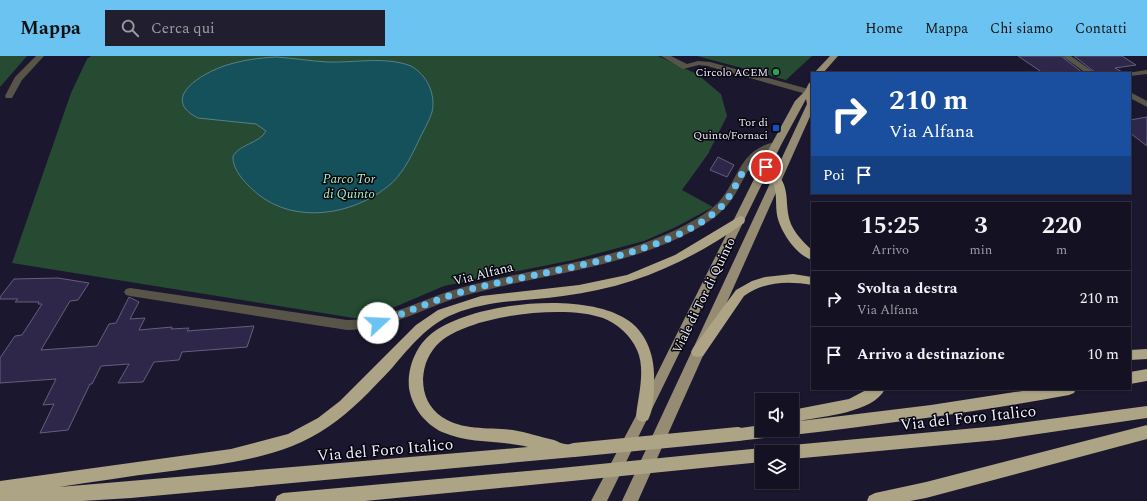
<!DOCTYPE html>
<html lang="it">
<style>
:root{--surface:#141122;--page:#211f2f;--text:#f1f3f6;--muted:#9d9da5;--line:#333140;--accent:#6ac3f1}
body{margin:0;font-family:Spectral,serif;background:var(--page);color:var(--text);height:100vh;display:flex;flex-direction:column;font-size:15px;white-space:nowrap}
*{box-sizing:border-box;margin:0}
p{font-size:13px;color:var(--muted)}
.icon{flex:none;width:22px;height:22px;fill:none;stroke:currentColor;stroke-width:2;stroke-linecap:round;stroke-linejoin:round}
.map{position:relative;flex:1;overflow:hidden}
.panel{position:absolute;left:811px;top:146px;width:320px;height:188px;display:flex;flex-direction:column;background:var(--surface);border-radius:0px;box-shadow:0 1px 3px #0004,0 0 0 1px var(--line)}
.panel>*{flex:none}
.banner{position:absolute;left:811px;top:16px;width:320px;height:122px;border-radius:0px;box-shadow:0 1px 3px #0004,0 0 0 1px var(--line);background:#1a4fa0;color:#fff;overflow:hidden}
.controls{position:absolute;left:755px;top:337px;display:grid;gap:8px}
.controls a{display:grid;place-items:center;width:44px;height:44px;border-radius:0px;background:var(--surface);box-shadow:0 1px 3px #0004,0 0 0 1px var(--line);font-size:20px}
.pin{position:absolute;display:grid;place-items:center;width:34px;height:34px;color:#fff;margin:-17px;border:2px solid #fff;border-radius:50%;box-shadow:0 1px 4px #0007}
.me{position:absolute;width:44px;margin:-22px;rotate:70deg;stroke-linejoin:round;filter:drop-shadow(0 0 3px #0008)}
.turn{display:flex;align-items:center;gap:14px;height:84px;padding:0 12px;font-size:18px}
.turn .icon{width:52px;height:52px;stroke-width:2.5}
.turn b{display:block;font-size:28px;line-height:34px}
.then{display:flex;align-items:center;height:38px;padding:0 12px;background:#0003;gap:8px;font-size:15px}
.eta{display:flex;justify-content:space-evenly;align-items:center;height:68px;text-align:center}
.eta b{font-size:24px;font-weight:700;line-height:28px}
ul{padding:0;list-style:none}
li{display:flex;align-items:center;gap:12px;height:56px;padding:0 12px;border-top:1px solid var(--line)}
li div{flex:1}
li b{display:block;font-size:15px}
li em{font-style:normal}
header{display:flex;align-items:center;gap:24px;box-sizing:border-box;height:56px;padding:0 20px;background:var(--accent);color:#111}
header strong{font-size:19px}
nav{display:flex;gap:22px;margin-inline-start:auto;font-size:14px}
.search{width:280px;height:36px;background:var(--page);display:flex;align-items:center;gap:10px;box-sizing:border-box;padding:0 14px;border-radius:0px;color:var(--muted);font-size:15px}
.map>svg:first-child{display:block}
.green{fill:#264b32}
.water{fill:#14515b;stroke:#56808c}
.building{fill:#2e2749;stroke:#64607c}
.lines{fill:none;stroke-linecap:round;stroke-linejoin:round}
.minor{fill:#585448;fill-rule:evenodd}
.major{fill:#958c73;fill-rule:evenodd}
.highway{fill:#ada385;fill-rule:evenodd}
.highway-bridge{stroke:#ada385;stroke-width:14}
.route{stroke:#6ac3f1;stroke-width:7;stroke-dasharray:0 12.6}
.leisure-dot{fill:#2e9e5b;stroke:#06050e;stroke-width:1.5}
.transit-dot{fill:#1a4fb4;stroke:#06050e;stroke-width:1.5}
.labels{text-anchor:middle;stroke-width:3;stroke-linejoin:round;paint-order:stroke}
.far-poi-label{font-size:11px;fill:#efedfd;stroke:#06050e;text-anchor:end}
.park-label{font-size:13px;font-style:italic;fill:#aff1c2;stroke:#06050e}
.street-label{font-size:13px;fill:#efedfd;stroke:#06050e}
.near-street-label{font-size:16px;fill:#efedfd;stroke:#06050e}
</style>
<header>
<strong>Mappa</strong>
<div class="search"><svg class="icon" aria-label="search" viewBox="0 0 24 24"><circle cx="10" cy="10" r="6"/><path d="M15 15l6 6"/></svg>Cerca qui</div>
<nav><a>Home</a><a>Mappa</a><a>Chi siamo</a><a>Contatti</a></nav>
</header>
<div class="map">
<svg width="1147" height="445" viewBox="0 0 1147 445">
<rect width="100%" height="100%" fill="#1b172e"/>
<!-- green -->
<g class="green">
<path d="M 0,0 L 27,0 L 0,31 Z"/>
<path d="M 91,0 L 658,0 L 697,18 L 721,38 L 727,60 L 708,98 L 682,134 L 713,151 L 676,171 L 644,185 L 573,204 L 444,230 L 376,259 L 360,263 L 12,207 L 71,37 L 87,3 Z"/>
<path d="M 697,0 L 812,0 L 786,24 Z"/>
</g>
<!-- water -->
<path class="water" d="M 276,1 C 293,2 310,5 327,6 C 354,7 385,0 411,10 C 427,19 436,38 432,56 C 429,66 422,77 418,86 C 411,101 401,121 387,131 C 352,159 296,168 259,139 C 248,130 232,115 233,100 C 240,88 260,87 266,75 L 256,68 L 198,62 C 158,42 204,16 227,9 C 243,4 259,2 276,1 Z"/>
<!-- building -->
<g class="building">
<path d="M 1018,0 L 1061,0 L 1083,17 L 1043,17 Z"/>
<path d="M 1074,0 L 1122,0 L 1136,9 L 1115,12 L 1124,17 L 1096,17 Z"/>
<path d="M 1147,61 L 1147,90 L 1130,77 L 1130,64 Z"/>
<path d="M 718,101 L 734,109 L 727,121 L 710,114 Z"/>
<path d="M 58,222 L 89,227 L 78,244 L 70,245 L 41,294 L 97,290 L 109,268 L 116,267 L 129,241 L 139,246 L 130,263 L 145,262 L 139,274 L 172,271 L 171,273 L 189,272 L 187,275 L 254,270 L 247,291 L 182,296 L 179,304 L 154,306 L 143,326 L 118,327 L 129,308 L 101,310 L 92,328 L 90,328 L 68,374 L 40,377 L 54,348 L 43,349 L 56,323 L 0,327 L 0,302 L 15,280 L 22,279 L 42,248 L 38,248 L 39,246 L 15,246 L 18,243 L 0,243 L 0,241 L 14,223 Z"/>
</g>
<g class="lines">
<!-- minor -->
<g class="minor">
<path d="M 36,0 L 44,0 L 22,24 L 12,42 L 6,42 L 5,40 L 15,21 Z"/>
<path d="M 661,0 L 671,0 L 687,8 L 698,5 L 710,6 L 812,34 L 812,38 L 806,38 L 707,10 L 699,9 L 683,13 Z"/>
<path d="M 1062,0 L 1071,0 L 1095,17 L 1086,17 Z"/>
<path d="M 1147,14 L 1147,18 L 1130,20 L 1130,17 L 1127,17 Z"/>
<path d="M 1130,36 L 1147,45 L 1147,51 L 1130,42 Z"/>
<path d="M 776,86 L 779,87 L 779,91 C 747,99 747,124 729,147 C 722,156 713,163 703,169 C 630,213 541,217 460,241 C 421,253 388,274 347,274 L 130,240 L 126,239 L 124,236 L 126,233 L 130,232 L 347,264 C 388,264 421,243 460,232 C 538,210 625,205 696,163 C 706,157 715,151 722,142 C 740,118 742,92 776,86 Z"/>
</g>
<!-- major -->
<g class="major">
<path d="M 830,0 L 838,0 L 823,17 L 814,17 Z"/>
<path d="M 812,26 L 812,56 L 638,445 L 622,445 L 807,48 L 806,43 L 781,89 L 607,445 L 591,445 L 638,356 L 771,89 L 795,45 L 805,35 L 809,27 Z"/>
</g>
<!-- highway -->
<g class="highway">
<path d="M 776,120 L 780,121 C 788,133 786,143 788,157 C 790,173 801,184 812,194 L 812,204 C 796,199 780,175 777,159 C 775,146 778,135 771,123 Z"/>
<path d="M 740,160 L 744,161 L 745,164 L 744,167 C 687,207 633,231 563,240 C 527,245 488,244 454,258 C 428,268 410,291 392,312 C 372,333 352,355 328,371 C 280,404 220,408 164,416 C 129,420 94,426 59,431 L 528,391 C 500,384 469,388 442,376 C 425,368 412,351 409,332 C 407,312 416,290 431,278 C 471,246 583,235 626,263 C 646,275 655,300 654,323 C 654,336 654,353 648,364 L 643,366 L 638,364 L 636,360 C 638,340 646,314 637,294 C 631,280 618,268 603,262 C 565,248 471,259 440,286 C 429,296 424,308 423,323 C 423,339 429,352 442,361 C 463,375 489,371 513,374 C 526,376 540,381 554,384 C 557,385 562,388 565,388 C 570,389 574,387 579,389 L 582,394 L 579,399 L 574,401 L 131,442 L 82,445 L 0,445 L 0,425 L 231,393 L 288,378 L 318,362 L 340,345 L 416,269 L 438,254 L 481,240 L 579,229 L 627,219 L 675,199 Z"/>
<path d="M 793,218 L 812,221 L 812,229 C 788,225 765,225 744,240 L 703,300 L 698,301 L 693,300 L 691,296 L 693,292 L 736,234 L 752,225 L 765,221 Z"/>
<path d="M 1147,293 L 1147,303 L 1130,304 L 1130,294 Z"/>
<path d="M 1147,313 L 1147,325 L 1130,328 L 1130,316 Z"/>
<path d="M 868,333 L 885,333 C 873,357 823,360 800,365 L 931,349 L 1035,333 L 1076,333 L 1074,337 L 1069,339 C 977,356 885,368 792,379 L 787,377 L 786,374 L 792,374 L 792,354 L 849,343 Z"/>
<path d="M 1147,350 L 1147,362 L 998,384 L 792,403 L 792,396 L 784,396 L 787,391 L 792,389 L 998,370 Z"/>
<path d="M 762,369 L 762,374 L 781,374 L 779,379 L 774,381 L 738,385 L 733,383 L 731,378 L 733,373 Z"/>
<path d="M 1147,369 L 1147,383 L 926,442 L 910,445 L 867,445 L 869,440 L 875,437 L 926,426 Z"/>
<path d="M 762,392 L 768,396 L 762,396 L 762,406 L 711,411 L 706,409 L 703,404 L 706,399 L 711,397 Z"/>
<path d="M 561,412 L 567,414 L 569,419 L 567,424 L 561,426 L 365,445 L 275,445 L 277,440 L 283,437 Z"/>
</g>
<!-- highway-bridge -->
<g class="highway-bridge">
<path d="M 574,394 L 738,378"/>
<path d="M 561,419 L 711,404"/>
</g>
</g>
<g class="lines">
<!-- route -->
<path class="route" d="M 378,267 C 410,255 441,241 475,232 C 543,215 671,200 722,150 C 731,140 737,126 744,114 L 756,110 L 766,111"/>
</g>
<!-- markers -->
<circle class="leisure-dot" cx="776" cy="16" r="4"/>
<rect class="transit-dot" x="772" y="68" width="8" height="8" rx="2"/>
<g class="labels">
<!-- far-poi labels -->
<g class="far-poi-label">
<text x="768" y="20">Circolo ACEM</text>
<text x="768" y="70">Tor di<tspan x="768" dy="13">Quinto/Fornaci</tspan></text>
</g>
<!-- park labels -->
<g class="park-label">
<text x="349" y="127">Parco Tor<tspan x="349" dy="15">di Quinto</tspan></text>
</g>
<!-- street labels -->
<g class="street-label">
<text transform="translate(483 217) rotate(-14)" y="5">Via Alfana</text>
<text transform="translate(703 239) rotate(-64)" y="5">Viale di Tor di Quinto</text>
</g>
<!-- near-street labels -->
<g class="near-street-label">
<text transform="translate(968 361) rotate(-6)" y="6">Via del Foro Italico</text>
<text transform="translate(385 393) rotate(-5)" y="6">Via del Foro Italico</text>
</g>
</g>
</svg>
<div class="controls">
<a><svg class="icon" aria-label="sound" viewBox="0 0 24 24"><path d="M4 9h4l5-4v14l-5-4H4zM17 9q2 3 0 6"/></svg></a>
<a><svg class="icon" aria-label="layers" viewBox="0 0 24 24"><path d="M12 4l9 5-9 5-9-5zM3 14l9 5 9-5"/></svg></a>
</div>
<div class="pin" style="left:766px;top:111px;background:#d93025"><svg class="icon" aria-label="arrive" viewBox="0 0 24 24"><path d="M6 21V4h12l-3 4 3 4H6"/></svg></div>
<svg class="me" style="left:378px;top:267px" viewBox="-20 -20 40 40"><circle r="19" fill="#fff"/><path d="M0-13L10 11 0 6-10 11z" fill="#6ac3f1"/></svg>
<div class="banner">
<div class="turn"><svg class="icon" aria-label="right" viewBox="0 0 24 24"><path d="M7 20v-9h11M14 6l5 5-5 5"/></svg><div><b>210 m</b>Via Alfana</div></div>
<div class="then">Poi<svg class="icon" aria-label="arrive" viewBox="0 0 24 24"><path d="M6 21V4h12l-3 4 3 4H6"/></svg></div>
</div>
<section class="panel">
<div class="eta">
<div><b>15:25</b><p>Arrivo</p></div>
<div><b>3</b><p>min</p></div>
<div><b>220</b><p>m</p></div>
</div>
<ul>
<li><svg class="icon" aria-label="right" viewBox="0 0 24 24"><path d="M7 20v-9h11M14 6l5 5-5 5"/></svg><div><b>Svolta a destra</b><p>Via Alfana</p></div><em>210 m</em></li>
<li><svg class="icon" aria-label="arrive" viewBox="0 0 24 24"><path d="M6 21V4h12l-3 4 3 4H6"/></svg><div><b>Arrivo a destinazione</b></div><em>10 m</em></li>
</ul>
</section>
</div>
